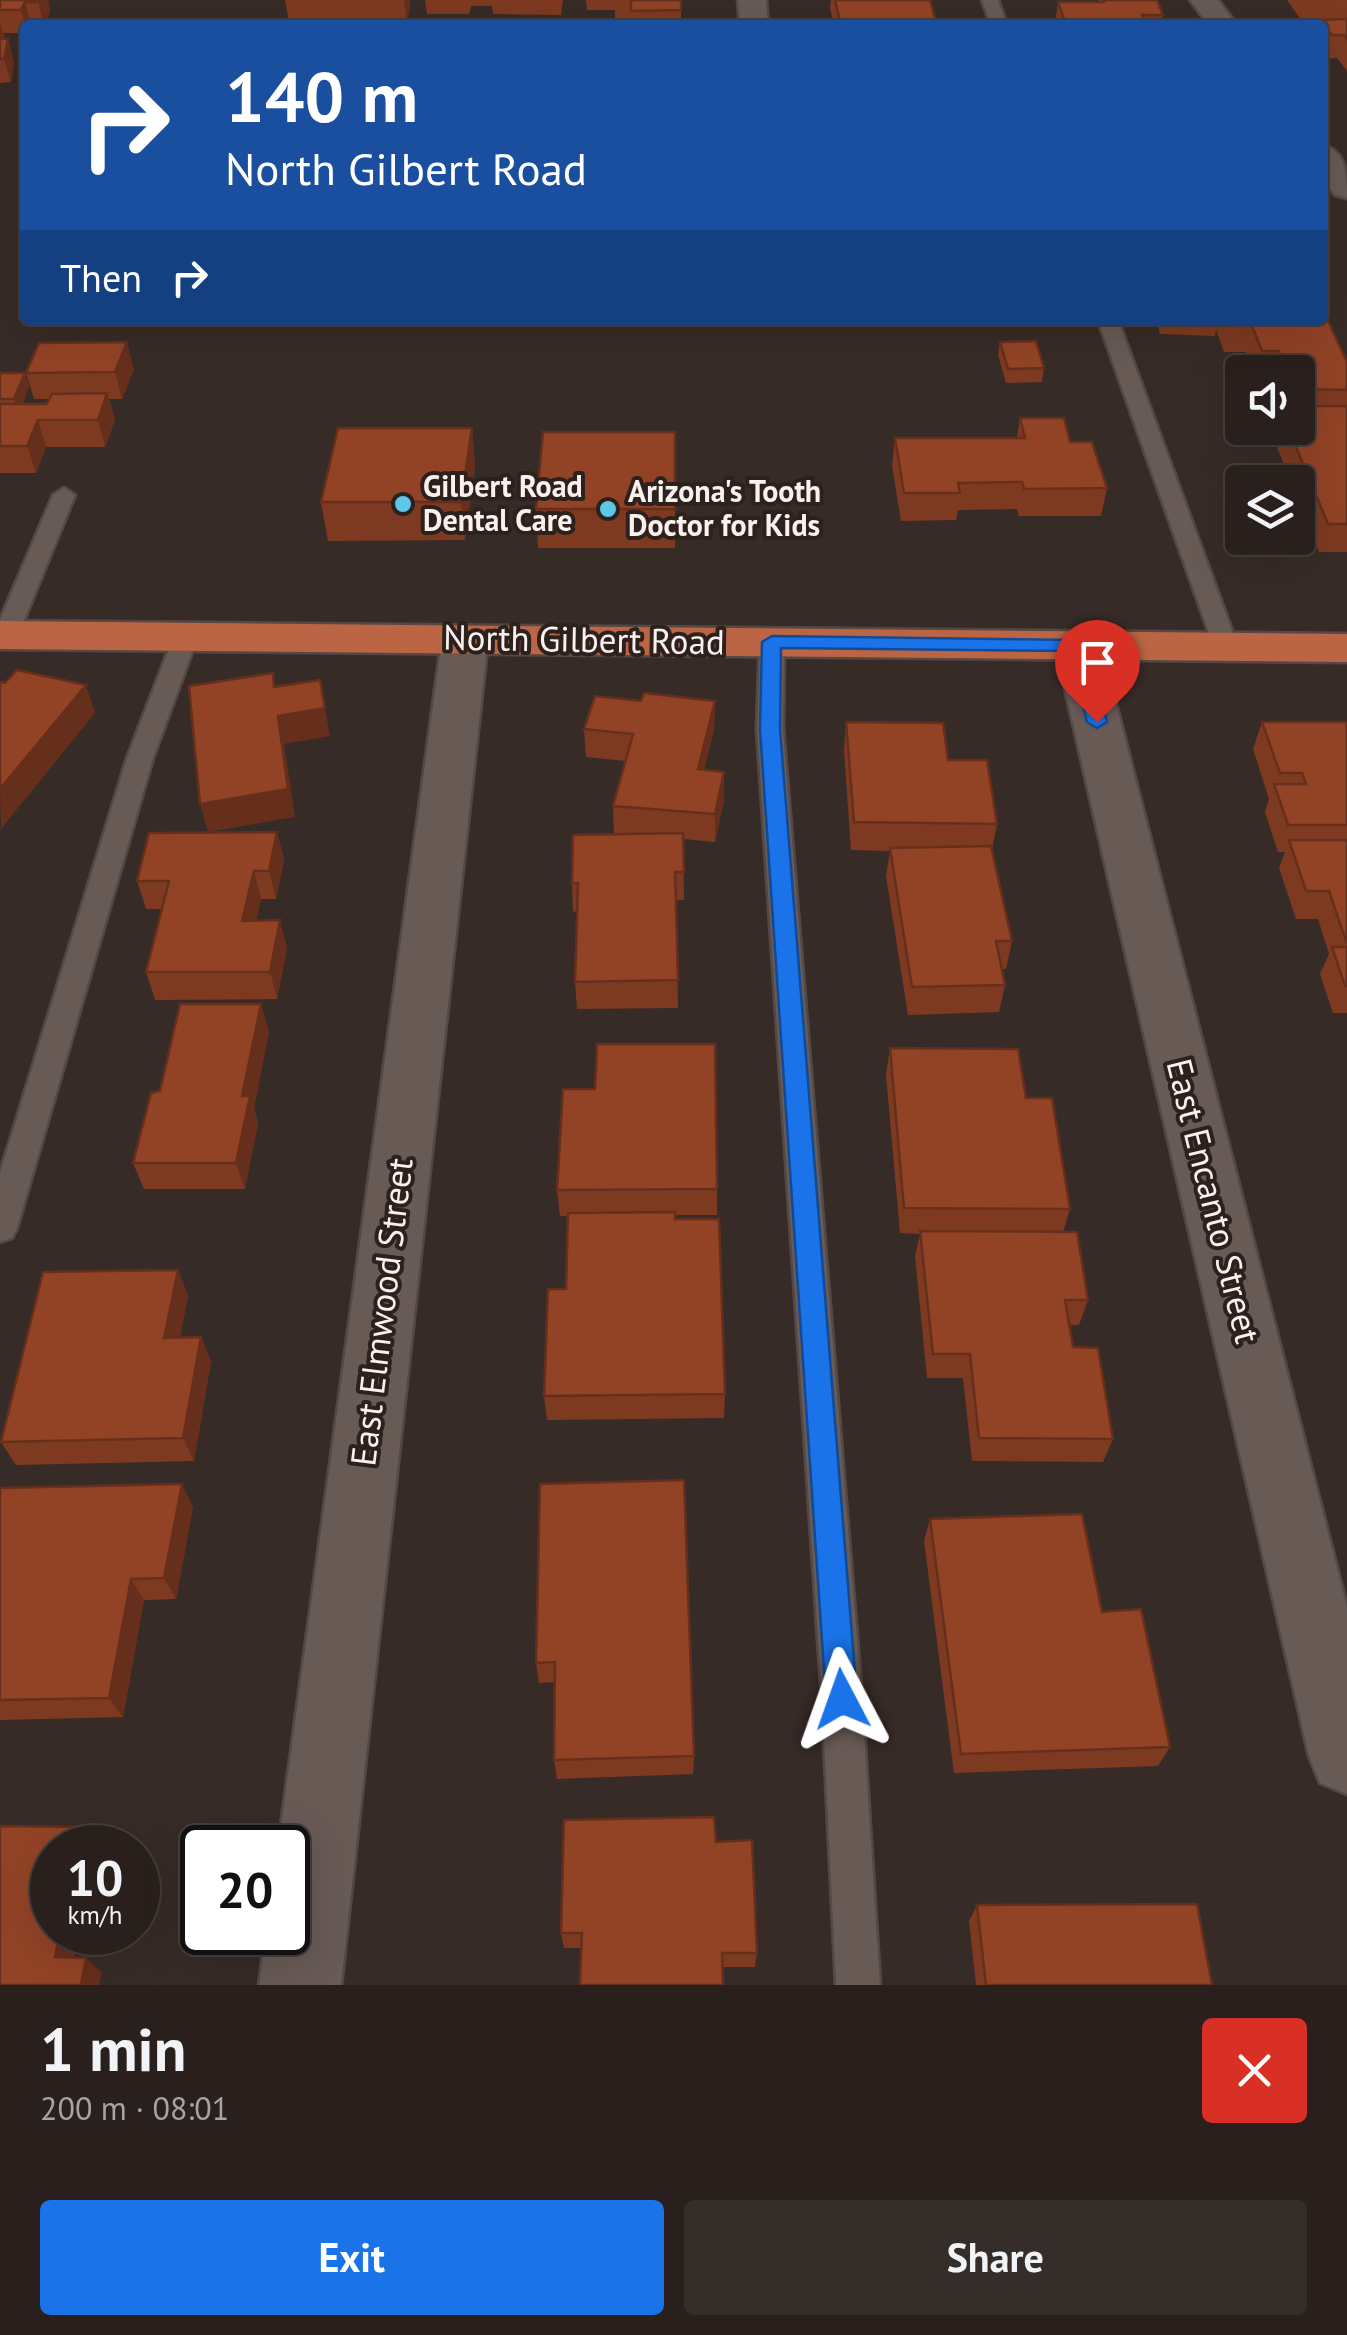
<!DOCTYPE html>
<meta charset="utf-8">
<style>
:root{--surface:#29201d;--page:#352d2a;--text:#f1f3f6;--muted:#a5a3a4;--line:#453e3b;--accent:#1a73e8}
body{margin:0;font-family:"PT Sans",sans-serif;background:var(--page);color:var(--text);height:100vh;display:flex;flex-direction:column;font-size:38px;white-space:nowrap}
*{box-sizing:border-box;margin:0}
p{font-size:32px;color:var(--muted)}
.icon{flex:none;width:55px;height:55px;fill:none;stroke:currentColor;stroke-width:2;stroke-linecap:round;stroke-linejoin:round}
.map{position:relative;height:1985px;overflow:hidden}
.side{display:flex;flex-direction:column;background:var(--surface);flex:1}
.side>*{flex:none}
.top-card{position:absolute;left:20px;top:20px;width:1308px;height:305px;border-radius:10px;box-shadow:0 10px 40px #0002,0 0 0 2px var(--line);background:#1a4fa0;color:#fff;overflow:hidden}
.fabs{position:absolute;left:1225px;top:355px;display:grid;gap:20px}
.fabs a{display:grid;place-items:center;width:90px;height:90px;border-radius:10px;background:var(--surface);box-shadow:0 10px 40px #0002,0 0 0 2px var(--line);font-size:50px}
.speed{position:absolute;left:30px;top:1825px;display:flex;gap:20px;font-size:50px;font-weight:700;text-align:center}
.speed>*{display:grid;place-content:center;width:130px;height:130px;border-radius:50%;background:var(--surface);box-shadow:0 10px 40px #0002,0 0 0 2px var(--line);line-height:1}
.speed small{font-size:25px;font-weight:400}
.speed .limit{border:5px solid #111;border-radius:15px;background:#fff;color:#111}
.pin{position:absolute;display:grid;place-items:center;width:85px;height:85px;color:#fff;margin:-102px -42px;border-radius:50% 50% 50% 0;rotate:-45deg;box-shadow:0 0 10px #0007}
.pin .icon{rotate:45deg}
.me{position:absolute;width:110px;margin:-55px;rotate:356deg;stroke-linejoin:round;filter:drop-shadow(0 0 8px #0008)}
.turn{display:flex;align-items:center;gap:35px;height:210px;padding:0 40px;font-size:45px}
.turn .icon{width:130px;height:130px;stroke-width:2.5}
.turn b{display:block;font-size:70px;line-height:85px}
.then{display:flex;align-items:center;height:95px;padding:0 40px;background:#0003;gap:20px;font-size:38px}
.round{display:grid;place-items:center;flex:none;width:105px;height:105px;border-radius:10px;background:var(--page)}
.summary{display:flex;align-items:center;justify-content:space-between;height:170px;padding:0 40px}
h1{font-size:60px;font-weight:600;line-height:75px}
.action{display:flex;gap:20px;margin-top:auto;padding:20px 40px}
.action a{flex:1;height:115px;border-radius:10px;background:var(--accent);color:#fff;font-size:40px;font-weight:600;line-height:115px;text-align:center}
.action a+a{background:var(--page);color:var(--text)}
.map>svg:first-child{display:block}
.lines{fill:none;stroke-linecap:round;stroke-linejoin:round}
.lane-casing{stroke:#544845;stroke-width:5}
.street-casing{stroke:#544845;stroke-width:5}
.primary-casing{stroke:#544845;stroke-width:5}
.lane{fill:#685a55;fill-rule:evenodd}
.street{fill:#685a55;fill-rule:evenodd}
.primary{fill:#bc6544;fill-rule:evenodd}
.wall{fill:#7e3a21}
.shaded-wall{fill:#662f1b}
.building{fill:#924326;stroke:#662f1b;stroke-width:2.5}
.route{fill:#1a73e8;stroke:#114b97;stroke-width:2.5}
.poi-dot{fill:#5cc7e7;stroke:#2d211d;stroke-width:4}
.labels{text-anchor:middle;stroke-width:8;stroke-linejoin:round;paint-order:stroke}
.far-poi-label{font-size:30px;font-weight:bold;fill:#faf1ee;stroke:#2d211d;text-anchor:start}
.street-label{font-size:35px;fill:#faf1ee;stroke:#2d211d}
</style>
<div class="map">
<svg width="1347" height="1985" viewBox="0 0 1347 1985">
<rect width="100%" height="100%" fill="#372b27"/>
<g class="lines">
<!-- lane casing -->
<g class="lane-casing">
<g id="lane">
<path d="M 982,0 L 998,0 L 1007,25 L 991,25 Z"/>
<path d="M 1098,320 L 1118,320 L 1238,647 L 1235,652 L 1226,655 L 1214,647 Z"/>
<path d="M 64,488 L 75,495 L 18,635 L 15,640 L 0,641 L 0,620 L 53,495 Z"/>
<path d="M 186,628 L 198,636 L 153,758 L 17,1228 L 12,1238 L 0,1242 L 0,1173 L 127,758 L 174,636 Z"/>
<path d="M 772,634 L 784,642 L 783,729 L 862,1699 L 880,1985 L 836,1985 L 822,1699 L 757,729 L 760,642 Z"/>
</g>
</g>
<!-- street casing -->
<g class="street-casing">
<g id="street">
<path d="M 738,0 L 766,0 L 768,25 L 740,25 Z"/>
<path d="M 1190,0 L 1218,0 L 1237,25 L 1209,25 Z"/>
<path d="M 1322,145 C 1347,151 1347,175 1347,198 L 1335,195 L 1322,177 Z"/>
<path d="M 465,625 L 481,629 L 488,639 L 341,1985 L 259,1985 L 266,1932 L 288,1932 L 288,1848 L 278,1848 L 442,639 L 449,629 Z"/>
<path d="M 1078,631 L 1094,635 L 1101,645 L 1347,1607 L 1347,1794 L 1320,1783 L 1309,1756 L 1055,645 L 1062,635 Z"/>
</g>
</g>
<!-- primary casing -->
<g class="primary-casing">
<path id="primary" d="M 0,621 L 1347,634 L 1347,662 L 0,649 Z"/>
</g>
<!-- lane -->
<use href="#lane" class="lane"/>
<!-- street -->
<use href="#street" class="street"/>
<!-- primary -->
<use href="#primary" class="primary"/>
</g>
<!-- wall -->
<g class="wall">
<path d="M 0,0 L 48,0 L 50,12 L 44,25 L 25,25 L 25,33 L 3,33 L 14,62 L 11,82 L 0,83 Z"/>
<path d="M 285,0 L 410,0 L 410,7 L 407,21 L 289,21 Z"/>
<path d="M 425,0 L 563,0 L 561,15 L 493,14 L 492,6 L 471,6 L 469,14 L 427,14 Z"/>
<path d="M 586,0 L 681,0 L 681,25 L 631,25 L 631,22 L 615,22 L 615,10 L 587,10 Z"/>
<path d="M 831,0 L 930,0 L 937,25 L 834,25 L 830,8 Z"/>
<path d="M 1099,0 L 1157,0 L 1163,15 L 1161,25 L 1055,25 L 1058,2 L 1098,2 Z"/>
<path d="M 1287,0 L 1347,0 L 1347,71 L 1337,58 L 1326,59 L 1322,55 L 1322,25 L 1319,25 L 1319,23 L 1303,23 Z"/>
<path d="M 1157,320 L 1322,320 L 1347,362 L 1347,552 L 1319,552 L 1298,498 L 1298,482 L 1291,482 L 1271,432 L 1273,428 L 1298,428 L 1298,372 L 1253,372 L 1245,352 L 1224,352 L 1216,330 L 1215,336 L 1160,334 Z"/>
<path d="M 1000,342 L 1044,368 L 1042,382 L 1006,383 L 998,355 Z"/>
<path d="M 134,369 L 122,399 L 109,399 L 115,420 L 105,447 L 46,447 L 36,473 L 0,473 L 0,373 L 25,373 L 29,387 L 22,404 L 47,404 L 49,399 L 34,399 L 26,373 Z"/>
<path d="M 1020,418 L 1070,442 L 1107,488 L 1101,516 L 1019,516 L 1017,509 L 958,510 L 956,520 L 901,521 L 892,466 L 895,438 L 1017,438 Z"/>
<path d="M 472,428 L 475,466 L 465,540 L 328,541 L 321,502 Z"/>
<path d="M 675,432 L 675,548 L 538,548 L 536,509 Z"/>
<path d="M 641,701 L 715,701 L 714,729 L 704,770 L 724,772 L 724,800 L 715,842 L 683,839 L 684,900 L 676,900 L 678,1008 L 577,1009 L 575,982 L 577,911 L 573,912 L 572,884 L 614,834 L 613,806 L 626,761 L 586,757 L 584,729 Z"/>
<path d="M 846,722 L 948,760 L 997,824 L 992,849 L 1012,941 L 1006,969 L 1002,969 L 1005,985 L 999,1012 L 908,1015 L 886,876 L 890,851 L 851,850 L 844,750 Z"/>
<path d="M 1262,722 L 1347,722 L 1347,1013 L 1333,1013 L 1320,974 L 1329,954 L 1318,919 L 1296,919 L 1279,868 L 1285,852 L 1278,852 L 1265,812 L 1269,799 L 1253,749 Z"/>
<path d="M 277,832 L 284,860 L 276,899 L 261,899 L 256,921 L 287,948 L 277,999 L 155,1000 L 146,972 L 162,909 L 146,909 L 137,881 Z"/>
<path d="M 269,1031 L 254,1108 L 258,1123 L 245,1189 L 144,1189 L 133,1163 L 160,1091 Z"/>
<path d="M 890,1048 L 1026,1098 L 1070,1209 L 1063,1232 L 1088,1300 L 1079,1325 L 1069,1325 L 1073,1347 L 1113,1439 L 1103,1462 L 972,1461 L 963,1378 L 927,1378 L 915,1256 L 920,1234 L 900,1233 L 886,1075 Z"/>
<path d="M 717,1189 L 717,1215 L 675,1215 L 675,1219 L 725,1394 L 724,1418 L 547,1420 L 544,1396 L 566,1289 L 568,1216 L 560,1216 L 557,1190 Z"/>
<path d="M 188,1295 L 180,1337 L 201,1337 L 211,1361 L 194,1461 L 16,1465 L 1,1442 Z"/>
<path d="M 540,1484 L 694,1756 L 693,1774 L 557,1779 L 554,1760 L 555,1682 L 539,1683 L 536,1663 Z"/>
<path d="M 0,1488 L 193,1507 L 176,1599 L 144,1600 L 123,1717 L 0,1720 Z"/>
<path d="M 930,1519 L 1102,1612 L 1170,1747 L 1158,1766 L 954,1773 L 924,1541 Z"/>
<path d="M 716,1842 L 757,1953 L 755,1967 L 723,1967 L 581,1948 L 564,1948 L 561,1933 Z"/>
<path d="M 977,1905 L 1212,1985 L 976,1985 L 969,1921 Z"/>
</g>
<!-- shaded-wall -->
<g class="shaded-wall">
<path d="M 30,0 L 48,0 L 50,12 L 44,25 L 38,2 Z"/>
<path d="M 404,0 L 410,0 L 410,7 L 407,21 Z"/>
<path d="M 25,2 L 31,25 L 25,25 L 21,10 Z"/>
<path d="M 0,22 L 6,45 L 0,52 Z"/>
<path d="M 8,39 L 14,62 L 11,82 L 4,59 Z"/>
<path d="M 127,342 L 134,369 L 122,399 L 115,372 Z"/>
<path d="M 25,373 L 29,387 L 19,412 L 14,399 Z"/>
<path d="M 107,393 L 115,420 L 105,447 L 98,420 Z"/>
<path d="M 38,420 L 46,447 L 36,473 L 27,446 Z"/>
<path d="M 472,428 L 475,466 L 465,540 L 461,502 Z"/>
<path d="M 320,680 L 330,736 L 284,744 L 295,817 L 208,832 L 200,804 L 278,716 Z"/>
<path d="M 86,685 L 95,713 L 1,829 L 0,789 Z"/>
<path d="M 715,701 L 714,729 L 698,797 L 698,769 Z"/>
<path d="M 724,772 L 724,800 L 715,842 L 715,814 Z"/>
<path d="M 277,832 L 284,860 L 276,899 L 269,871 Z"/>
<path d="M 254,871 L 261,899 L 250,948 L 242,921 Z"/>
<path d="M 280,920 L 287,948 L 277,999 L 270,972 Z"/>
<path d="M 261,1004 L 269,1031 L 254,1108 L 258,1123 L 245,1189 L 236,1163 L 242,1096 Z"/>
<path d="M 178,1270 L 188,1295 L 175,1362 L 164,1338 Z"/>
<path d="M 201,1337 L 211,1361 L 194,1461 L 183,1438 Z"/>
<path d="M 182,1484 L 193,1507 L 176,1599 L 164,1578 Z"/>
<path d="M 131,1579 L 144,1600 L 123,1717 L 109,1698 Z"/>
<path d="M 82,1827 L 97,1844 L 97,1848 L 78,1848 Z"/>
<path d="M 60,1932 L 79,1932 L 72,1971 L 55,1957 Z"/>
<path d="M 86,1958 L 102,1973 L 99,1985 L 81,1985 Z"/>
</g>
<!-- building -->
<g class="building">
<path d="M 0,0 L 39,0 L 38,2 L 25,2 L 21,10 L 0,10 Z"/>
<path d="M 631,0 L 681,0 L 681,10 L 631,11 Z"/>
<path d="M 835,0 L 930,0 L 937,25 L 841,25 Z"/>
<path d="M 1104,0 L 1157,0 L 1163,15 L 1142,15 L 1146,25 L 1059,25 L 1058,22 L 1065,22 L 1058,2 L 1104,2 Z"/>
<path d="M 1347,19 L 1347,39 L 1344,35 L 1332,35 L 1320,20 Z"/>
<path d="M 0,39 L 8,39 L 4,59 L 0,59 Z"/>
<path d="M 1322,308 L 1347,362 L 1347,390 L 1298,389 L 1298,372 L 1287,372 L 1279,351 L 1262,351 L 1252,326 L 1230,326 L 1228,320 L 1322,320 Z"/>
<path d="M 1163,320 L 1217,320 L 1218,322 Z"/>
<path d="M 1036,341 L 1044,368 L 1008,369 L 1000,342 Z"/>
<path d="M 127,342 L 115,372 L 26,373 L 39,343 Z"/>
<path d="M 0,373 L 25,373 L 14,399 L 0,399 Z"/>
<path d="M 107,393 L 98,420 L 38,420 L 27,446 L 0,446 L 0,404 L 47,404 L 52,394 Z"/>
<path d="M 1298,406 L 1347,406 L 1347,524 L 1328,524 L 1288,428 L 1298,428 Z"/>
<path d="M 1020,418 L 1064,418 L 1070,442 L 1092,442 L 1107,488 L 1024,489 L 1022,482 L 958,483 L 960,493 L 904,493 L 895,438 L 1025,438 Z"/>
<path d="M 338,428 L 472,428 L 461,502 L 321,502 Z"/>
<path d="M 543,432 L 675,432 L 675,509 L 536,509 Z"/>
<path d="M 17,670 L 86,685 L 0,789 L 0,682 L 5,683 Z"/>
<path d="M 273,673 L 274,687 L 320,680 L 325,708 L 278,716 L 288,789 L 200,804 L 189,686 Z"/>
<path d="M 644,693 L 715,701 L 698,769 L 724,772 L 715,814 L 613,806 L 633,734 L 584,729 L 595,696 L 641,701 Z"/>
<path d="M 846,722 L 943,723 L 948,760 L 987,760 L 997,824 L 854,822 Z"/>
<path d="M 1262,722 L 1347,722 L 1347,825 L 1288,825 L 1274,784 L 1306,784 L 1302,773 L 1280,773 Z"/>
<path d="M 277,832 L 269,871 L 254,871 L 242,921 L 280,920 L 270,972 L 146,972 L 169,881 L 137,881 L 149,833 Z"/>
<path d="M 683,833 L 684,872 L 675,872 L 678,980 L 575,982 L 578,883 L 572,884 L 573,835 Z"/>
<path d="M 1289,840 L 1347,840 L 1347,944 L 1329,891 L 1306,891 Z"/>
<path d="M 991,846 L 1012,941 L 996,941 L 1005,985 L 912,987 L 890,848 Z"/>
<path d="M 1332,947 L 1347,947 L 1347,986 L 1345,986 Z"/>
<path d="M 180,1004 L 261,1004 L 242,1096 L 250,1096 L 236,1163 L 133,1163 L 151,1093 L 160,1091 Z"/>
<path d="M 597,1044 L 715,1044 L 717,1189 L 557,1190 L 563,1089 L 595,1089 Z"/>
<path d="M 890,1048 L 1018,1049 L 1026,1098 L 1052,1098 L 1070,1209 L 904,1208 Z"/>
<path d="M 675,1212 L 675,1219 L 719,1219 L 725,1394 L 544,1396 L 548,1289 L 566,1289 L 568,1213 Z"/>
<path d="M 920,1231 L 1077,1232 L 1088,1300 L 1065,1300 L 1073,1347 L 1098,1348 L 1113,1439 L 979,1438 L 970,1354 L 933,1354 Z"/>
<path d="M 178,1270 L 164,1338 L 201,1337 L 183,1438 L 1,1442 L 43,1272 Z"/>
<path d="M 684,1480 L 694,1756 L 554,1760 L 555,1662 L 536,1663 L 540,1484 Z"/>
<path d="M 182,1484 L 164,1578 L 131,1579 L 109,1698 L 0,1700 L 0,1488 Z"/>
<path d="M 1082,1514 L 1102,1612 L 1141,1609 L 1170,1747 L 961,1754 L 930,1519 Z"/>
<path d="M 714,1817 L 716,1842 L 752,1840 L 757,1953 L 722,1953 L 723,1985 L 580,1985 L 582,1933 L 561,1933 L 564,1820 Z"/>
<path d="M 0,1826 L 82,1827 L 78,1848 L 52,1848 L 52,1932 L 60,1932 L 55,1957 L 86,1958 L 81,1985 L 0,1985 Z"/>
<path d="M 1197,1904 L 1212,1985 L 986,1985 L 977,1905 Z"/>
</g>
<!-- route -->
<path class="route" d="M 772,636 L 1078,640 L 1088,646 L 1107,722 L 1097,728 L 1087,722 L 1070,651 L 781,648 L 780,729 L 857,1699 L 853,1710 L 842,1714 L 831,1710 L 826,1699 L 760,729 L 762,642 Z"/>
<!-- markers -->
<g class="poi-dot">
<circle cx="403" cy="504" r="10"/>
<circle cx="608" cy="509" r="10"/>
</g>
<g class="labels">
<!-- far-poi labels -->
<g class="far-poi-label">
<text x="423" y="497">Gilbert Road<tspan x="423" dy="34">Dental Care</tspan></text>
<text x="628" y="502">Arizona's Tooth<tspan x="628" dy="34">Doctor for Kids</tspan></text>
</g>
<!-- street labels -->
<g class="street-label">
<text transform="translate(584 640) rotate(1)" y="12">North Gilbert Road</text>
<text transform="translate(1213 1201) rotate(76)" y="12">East Encanto Street</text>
<text transform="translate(382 1312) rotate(-83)" y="12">East Elmwood Street</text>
</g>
</g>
</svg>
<div class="fabs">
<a><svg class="icon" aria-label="sound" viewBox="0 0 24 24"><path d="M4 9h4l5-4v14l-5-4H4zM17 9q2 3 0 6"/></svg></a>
<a><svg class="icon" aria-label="layers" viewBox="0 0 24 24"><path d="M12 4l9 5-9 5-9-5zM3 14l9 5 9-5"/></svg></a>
</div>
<div class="speed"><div>10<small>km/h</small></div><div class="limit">20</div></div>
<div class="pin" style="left:1097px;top:722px;background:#d93025"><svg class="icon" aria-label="arrive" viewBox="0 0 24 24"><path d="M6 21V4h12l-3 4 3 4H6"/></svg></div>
<svg class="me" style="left:842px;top:1699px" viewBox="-20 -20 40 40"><path d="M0-17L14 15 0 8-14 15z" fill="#1a73e8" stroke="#fff" stroke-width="4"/></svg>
<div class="top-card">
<div class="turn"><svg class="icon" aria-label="right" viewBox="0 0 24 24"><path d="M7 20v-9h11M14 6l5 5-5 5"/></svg><div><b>140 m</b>North Gilbert Road</div></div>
<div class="then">Then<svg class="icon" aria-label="right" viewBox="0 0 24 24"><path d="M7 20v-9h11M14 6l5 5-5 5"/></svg></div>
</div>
</div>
<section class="side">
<div class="summary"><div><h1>1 min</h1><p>200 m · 08:01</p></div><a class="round" style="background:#d93025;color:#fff"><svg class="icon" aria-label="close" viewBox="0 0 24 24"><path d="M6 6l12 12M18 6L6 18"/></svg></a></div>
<div class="action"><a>Exit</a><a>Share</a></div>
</section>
